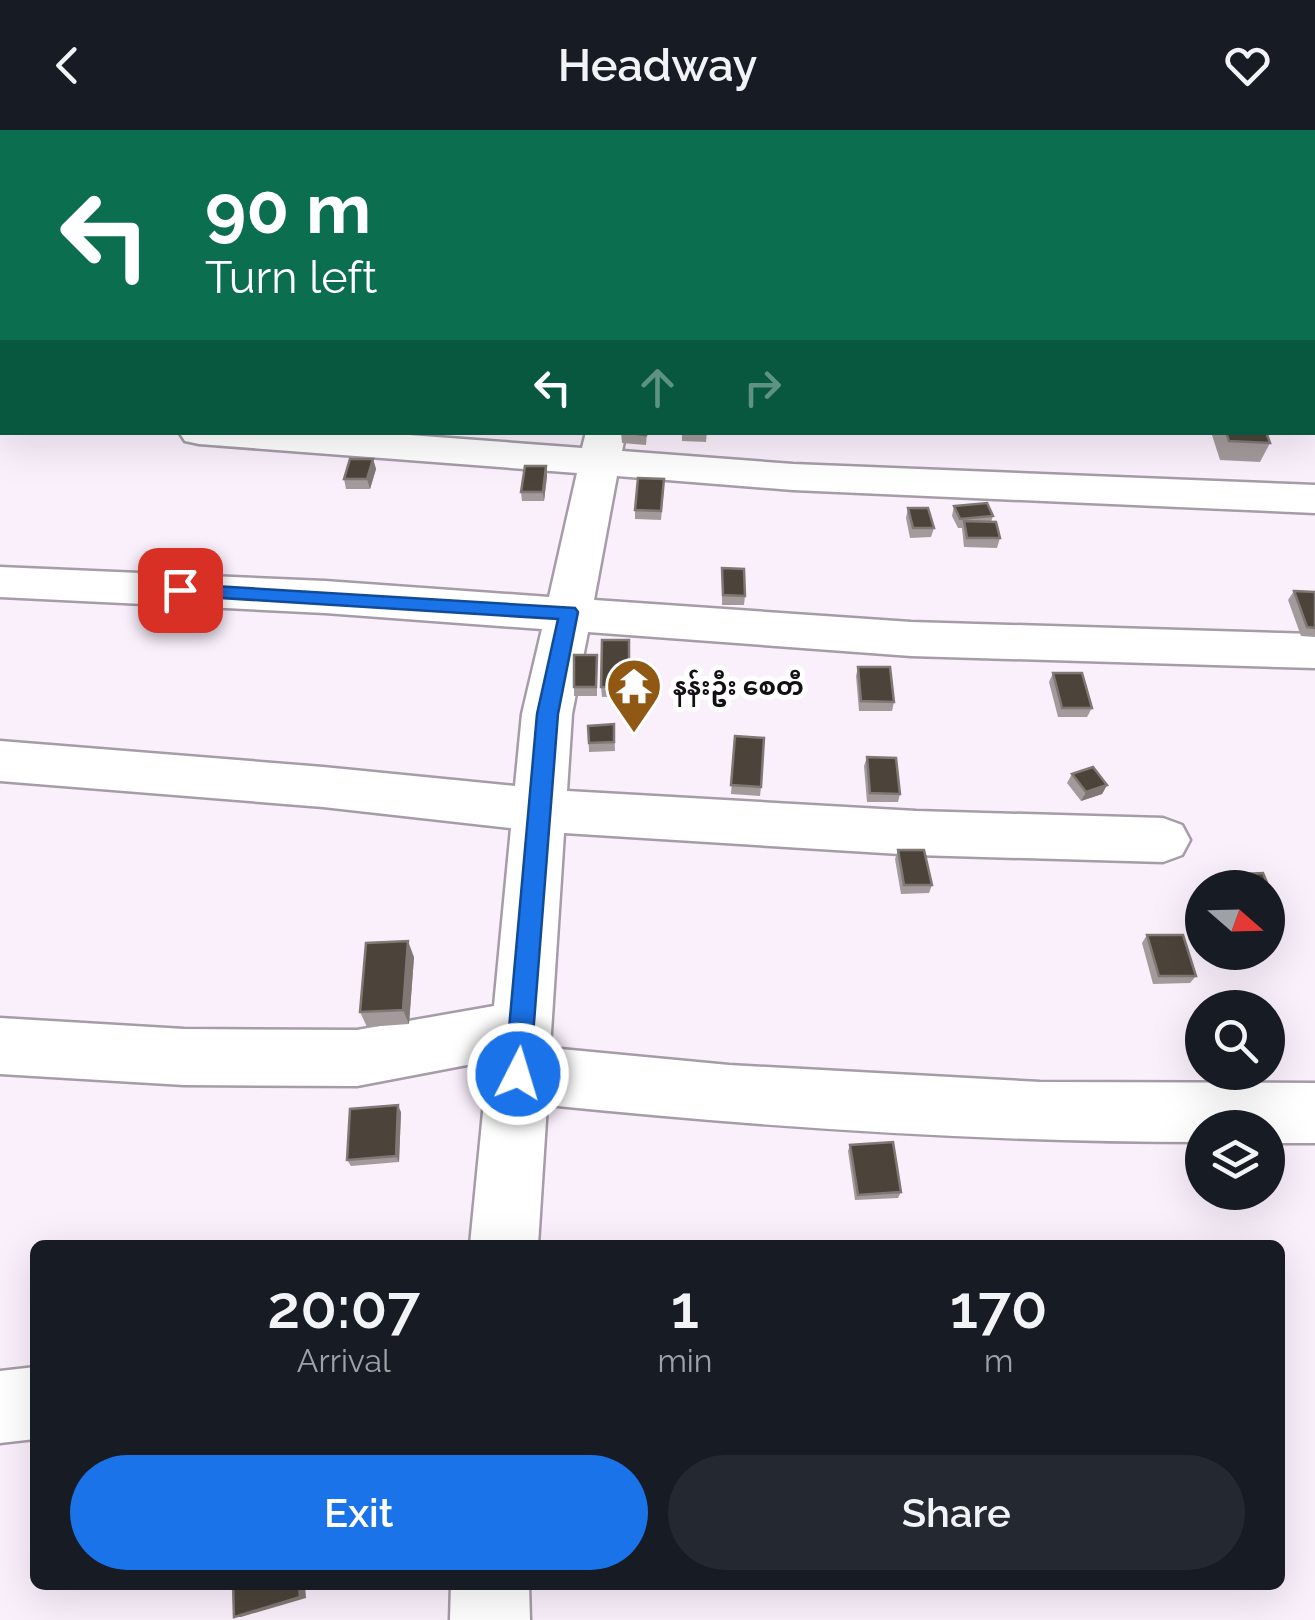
<!DOCTYPE html>
<meta charset="utf-8">
<style>
:root{--surface:#171b24;--page:#242831;--text:#f1f3f6;--muted:#9ea1a6;--accent:#1a73e8}
body{margin:0;font-family:Raleway,"Noto Sans Myanmar",sans-serif;background:var(--page);color:var(--text);height:100vh;display:flex;flex-direction:column;font-size:38px;white-space:nowrap}
*{box-sizing:border-box;margin:0}
p{font-size:32px;color:var(--muted)}
.icon{flex:none;width:55px;height:55px;fill:none;stroke:currentColor;stroke-width:2;stroke-linecap:round;stroke-linejoin:round}
.map{position:relative;flex:1;overflow:hidden}
.sheet{position:absolute;left:30px;top:1110px;width:1255px;height:350px;display:flex;flex-direction:column;background:var(--surface);border-radius:15px;box-shadow:0 10px 40px #0002}
.sheet>*{flex:none}
.banner{position:absolute;left:0px;top:0px;width:1315px;height:305px;box-shadow:0 10px 40px #0002;background:#0b6e4f;color:#fff;overflow:hidden}
.needle{width:65px;rotate:110deg}
.buttons{position:absolute;left:1185px;top:740px;display:grid;gap:20px}
.buttons a{display:grid;place-items:center;width:100px;height:100px;border-radius:50%;background:var(--surface);box-shadow:0 10px 40px #0002;font-size:50px}
.pin{position:absolute;display:grid;place-items:center;width:85px;height:85px;color:#fff;margin:-42px;border-radius:20px;box-shadow:0 5px 15px #0006}
.me{position:absolute;width:110px;margin:-55px;rotate:5deg;stroke-linejoin:round;filter:drop-shadow(0 0 8px #0008)}
.turn{display:flex;align-items:center;gap:35px;height:210px;padding:0 40px;font-size:45px}
.turn .icon{width:130px;height:130px;stroke-width:2.5}
.turn b{display:block;font-size:70px;line-height:85px}
.lanes{display:flex;align-items:center;height:95px;padding:0 40px;background:#0003;justify-content:center;gap:50px;direction:ltr}
.lanes .off{opacity:.35}
.eta{display:flex;justify-content:space-evenly;align-items:center;height:170px;text-align:center}
.eta b{font-size:60px;font-weight:600;line-height:70px}
.button{display:flex;gap:20px;margin-top:auto;padding:20px 40px}
.button a{flex:1;height:115px;border-radius:60px;background:var(--accent);color:#fff;font-size:40px;font-weight:600;line-height:115px;text-align:center}
.button a+a{background:var(--page);color:var(--text)}
header{display:flex;justify-content:space-between;align-items:center;height:130px;padding:0 40px;background:var(--surface);font-size:45px;font-weight:600}
.map>svg:first-child{display:block}
.lines{fill:none;stroke-linecap:round;stroke-linejoin:round}
.minor-casing{stroke:#a59ca8;stroke-width:5}
.minor{fill:#fff;fill-rule:evenodd}
.wall{fill:#a39a9b}
.shaded-wall{fill:#807874}
.building{fill:#4c443a;stroke:#807874;stroke-width:2.5}
.route{fill:#1a73e8;stroke:#114b97;stroke-width:2.5}
.labels{text-anchor:middle;stroke-width:10;stroke-linejoin:round;paint-order:stroke}
.poi-label{font-size:25px;font-weight:bold;fill:#131014;stroke:#fff;text-anchor:start}
</style>
<header><svg class="icon" aria-label="back" viewBox="0 0 24 24"><path d="M15 5l-7 7 7 7"/></svg>Headway<svg class="icon" aria-label="heart" viewBox="0 0 24 24"><path d="M12 20l-8-8c-3-5 5-10 8-4 3-6 11-1 8 4z"/></svg></header>
<div class="map">
<svg width="1315" height="1490" viewBox="0 0 1315 1490">
<rect width="100%" height="100%" fill="#faf0fc"/>
<g class="lines">
<!-- minor casing -->
<g class="minor-casing">
<g id="minor">
<path d="M 491,0 L 526,0 L 527,2 L 493,2 Z"/>
<path d="M 1294,0 L 1315,0 L 1315,10 L 1312,2 Z"/>
<rect x="0" y="80" width="2" height="20"/>
<path d="M 0,167 L 2,168 L 2,190 L 0,189 Z"/>
<rect x="0" y="275" width="2" height="24"/>
<path d="M 179,302 L 369,302 L 582,318 L 586,302 L 626,302 L 622,321 L 793,334 L 1315,355 L 1315,383 L 793,360 L 617,346 L 594,470 L 911,492 L 1315,504 L 1315,538 L 911,526 L 588,502 L 572,584 L 567,661 L 916,681 L 1163,688 L 1182,695 L 1190,710 L 1182,725 L 1163,732 L 916,725 L 564,703 L 550,918 L 729,935 L 1040,952 L 1315,953 L 1315,1013 L 1268,1013 L 1268,998 L 1202,998 L 1202,1012 C 983,1012 765,997 547,975 L 538,1115 L 470,1115 L 488,931 L 357,956 L 184,955 L 0,944 L 0,888 L 184,899 L 357,900 L 494,876 L 511,698 L 323,677 L 0,651 L 0,611 L 323,637 L 515,656 L 522,584 L 542,499 L 325,483 L 0,467 L 0,437 L 325,451 L 549,467 L 577,343 L 199,314 L 185,311 Z"/>
<path d="M 35,1237 L 35,1309 L 0,1313 L 0,1241 Z"/>
<path d="M 451,1455 L 529,1455 L 530,1490 L 450,1490 Z"/>
</g>
</g>
<!-- minor -->
<use href="#minor" class="minor"/>
</g>
<!-- wall -->
<g class="wall">
<path d="M 252,0 L 271,0 L 269,2 L 253,2 Z"/>
<path d="M 621,302 L 647,302 L 646,315 L 622,313 Z"/>
<path d="M 682,302 L 707,302 L 706,312 L 682,311 Z"/>
<path d="M 1211,302 L 1266,302 L 1270,313 L 1260,332 L 1220,330 Z"/>
<path d="M 373,329 L 376,339 L 370,359 L 346,359 L 344,349 Z"/>
<path d="M 546,336 L 547,346 L 544,371 L 522,371 L 521,362 Z"/>
<path d="M 664,359 L 661,390 L 635,389 L 635,380 Z"/>
<path d="M 954,376 L 993,386 L 991,392 L 1000,408 L 997,418 L 964,417 L 962,398 L 958,398 L 952,386 Z"/>
<path d="M 908,378 L 934,398 L 931,407 L 910,408 L 906,388 Z"/>
<path d="M 722,438 L 745,466 L 744,475 L 722,475 Z"/>
<path d="M 1294,461 L 1315,462 L 1315,507 L 1301,506 L 1288,470 Z"/>
<path d="M 629,510 L 629,566 L 602,567 L 601,557 Z"/>
<path d="M 597,525 L 597,566 L 574,566 L 574,557 Z"/>
<path d="M 858,537 L 894,572 L 892,581 L 859,581 L 856,546 Z"/>
<path d="M 1053,543 L 1092,578 L 1087,587 L 1058,587 L 1049,552 Z"/>
<path d="M 614,594 L 615,621 L 589,622 L 588,596 Z"/>
<path d="M 735,606 L 761,657 L 760,666 L 731,664 Z"/>
<path d="M 867,627 L 900,664 L 898,672 L 867,672 L 864,636 Z"/>
<path d="M 1072,644 L 1107,655 L 1102,664 L 1081,671 L 1067,653 Z"/>
<path d="M 898,720 L 932,755 L 929,763 L 901,764 L 895,729 Z"/>
<path d="M 1263,743 L 1273,767 L 1268,774 L 1268,758 L 1219,758 L 1217,753 L 1224,745 Z"/>
<path d="M 1147,805 L 1196,846 L 1190,853 L 1153,854 L 1142,813 Z"/>
<path d="M 414,827 L 409,894 L 367,897 L 360,882 Z"/>
<path d="M 401,982 L 399,1032 L 351,1036 L 347,1030 Z"/>
<path d="M 850,1015 L 901,1062 L 898,1068 L 855,1070 L 848,1021 Z"/>
</g>
<!-- shaded-wall -->
<g class="shaded-wall">
<path d="M 373,329 L 376,339 L 370,359 L 367,349 Z"/>
<path d="M 546,336 L 547,346 L 544,371 L 543,362 Z"/>
<path d="M 1107,655 L 1102,664 L 1081,671 L 1086,662 Z"/>
<path d="M 408,811 L 414,827 L 409,894 L 403,880 Z"/>
<path d="M 398,975 L 401,982 L 399,1032 L 396,1026 Z"/>
<path d="M 299,1455 L 305,1455 L 306,1468 L 241,1487 L 234,1487 Z"/>
</g>
<!-- building -->
<g class="building">
<path d="M 413,0 L 433,0 L 431,2 L 411,2 Z"/>
<path d="M 621,302 L 646,302 L 646,305 Z"/>
<path d="M 1226,302 L 1266,302 L 1270,313 L 1229,311 Z"/>
<path d="M 350,329 L 373,329 L 367,349 L 344,349 Z"/>
<path d="M 525,336 L 546,336 L 543,362 L 521,362 Z"/>
<path d="M 638,348 L 664,349 L 661,381 L 635,380 Z"/>
<path d="M 987,373 L 993,386 L 960,389 L 954,376 Z"/>
<path d="M 908,378 L 928,378 L 934,398 L 913,398 Z"/>
<path d="M 964,391 L 996,392 L 1000,408 L 967,408 Z"/>
<path d="M 722,438 L 744,439 L 745,466 L 723,465 Z"/>
<path d="M 1294,461 L 1315,462 L 1315,498 L 1307,497 Z"/>
<path d="M 602,510 L 629,510 L 629,557 L 601,557 Z"/>
<path d="M 574,525 L 597,525 L 596,557 L 574,557 Z"/>
<path d="M 858,537 L 890,537 L 894,572 L 861,571 Z"/>
<path d="M 1053,543 L 1082,543 L 1092,578 L 1062,578 Z"/>
<path d="M 614,594 L 614,612 L 589,613 L 588,596 Z"/>
<path d="M 735,606 L 764,608 L 761,657 L 731,655 Z"/>
<path d="M 867,627 L 896,628 L 900,664 L 870,663 Z"/>
<path d="M 1093,637 L 1107,655 L 1086,662 L 1072,644 Z"/>
<path d="M 898,720 L 924,720 L 932,755 L 904,755 Z"/>
<path d="M 1263,743 L 1273,767 L 1268,768 L 1268,758 L 1229,758 L 1224,745 Z"/>
<path d="M 1147,805 L 1183,805 L 1196,846 L 1159,846 Z"/>
<path d="M 408,811 L 403,880 L 360,882 L 366,813 Z"/>
<path d="M 398,975 L 396,1026 L 347,1030 L 350,979 Z"/>
<path d="M 893,1012 L 901,1062 L 858,1065 L 850,1015 Z"/>
<path d="M 233,1455 L 299,1455 L 300,1467 L 234,1487 Z"/>
</g>
<!-- route -->
<path class="route" d="M 180,454 L 575,478 L 578,482 L 558,584 L 530,944 L 527,953 L 518,956 L 508,953 L 505,944 L 537,584 L 558,489 L 174,465 L 174,456 Z"/>
<!-- icons -->
<defs>
<g id="temple-pin" transform="scale(2.875)"><path d="M0 17L-7.5 6A9.5 9.5 0 1 1 7.5 6Z" fill="#915813" stroke="#fff"/><path d="M0-6L5-2H3V0L6.5 2.5H4V6H1.5V3h-3V6H-4V2.5H-6.5L-3 0V-2H-5Z" fill="#fff"/></g>
</defs>
<g fill-rule="evenodd">
<use href="#temple-pin" x="634" y="556"/>
</g>
<g class="labels">
<!-- poi labels -->
<g class="poi-label">
<text x="673" y="565">နန်းဦး စေတီ</text>
</g>
</g>
</svg>
<div class="buttons">
<a><svg class="needle" viewBox="-14 -14 28 28"><path d="M0-13l5 13h-10z" fill="#e53935"/><path d="M0 13l5-13h-10z" fill="#9ea1a6"/></svg></a>
<a><svg class="icon" aria-label="search" viewBox="0 0 24 24"><circle cx="10" cy="10" r="6"/><path d="M15 15l6 6"/></svg></a>
<a><svg class="icon" aria-label="layers" viewBox="0 0 24 24"><path d="M12 4l9 5-9 5-9-5zM3 14l9 5 9-5"/></svg></a>
</div>
<div class="pin" style="left:180px;top:460px;background:#d93025"><svg class="icon" aria-label="arrive" viewBox="0 0 24 24"><path d="M6 21V4h12l-3 4 3 4H6"/></svg></div>
<svg class="me" style="left:518px;top:944px" viewBox="-20 -20 40 40"><circle r="17" fill="#1a73e8" stroke="#fff" stroke-width="3"/><path d="M0-11L8 9 0 5-8 9z" fill="#fff"/></svg>
<div class="banner">
<div class="turn"><svg class="icon" aria-label="left" viewBox="0 0 24 24"><path d="M17 20v-9H6M10 6l-5 5 5 5"/></svg><div><b>90 m</b>Turn left</div></div>
<div class="lanes"><svg class="icon" aria-label="left" viewBox="0 0 24 24"><path d="M17 20v-9H6M10 6l-5 5 5 5"/></svg><svg class="icon off" aria-label="ahead" viewBox="0 0 24 24"><path d="M12 20V5M6 11l6-6 6 6"/></svg><svg class="icon off" aria-label="right" viewBox="0 0 24 24"><path d="M7 20v-9h11M14 6l5 5-5 5"/></svg></div>
</div>
<section class="sheet">
<div class="eta">
<div><b>20:07</b><p>Arrival</p></div>
<div><b>1</b><p>min</p></div>
<div><b>170</b><p>m</p></div>
</div>
<div class="button"><a>Exit</a><a>Share</a></div>
</section>
</div>
